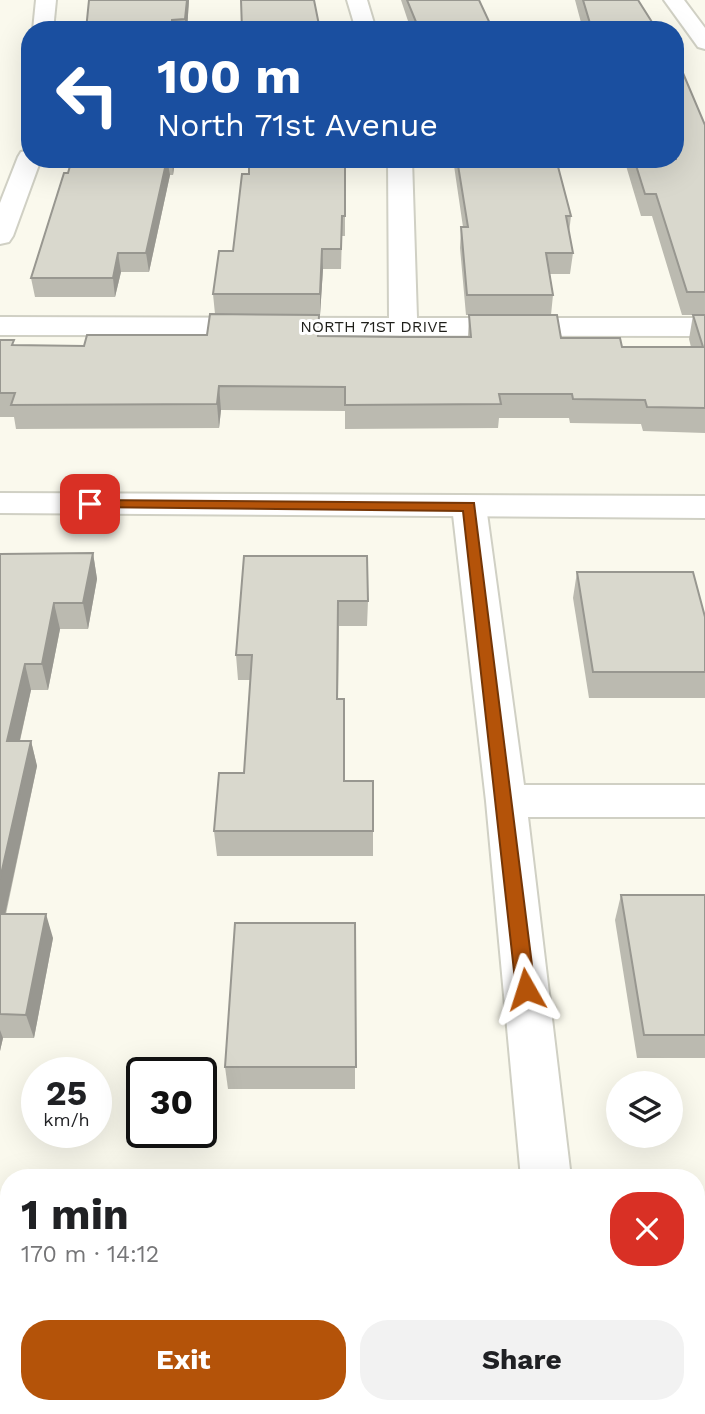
<!DOCTYPE html>
<meta charset="utf-8">
<style>
:root{--surface:#fff;--page:#f2f2f2;--text:#202124;--muted:#757577;--accent:#b45309}
body{margin:0;font-family:"Work Sans",sans-serif;background:var(--page);color:var(--text);height:100vh;display:flex;flex-direction:column;font-size:26px;white-space:nowrap}
*{box-sizing:border-box;margin:0}
p{font-size:23px;color:var(--muted)}
.icon{flex:none;width:38px;height:38px;fill:none;stroke:currentColor;stroke-width:2;stroke-linecap:round;stroke-linejoin:round}
.map{position:relative;flex:1;overflow:hidden}
.side{position:absolute;left:0px;top:1169px;width:705px;height:245px;display:flex;flex-direction:column;background:var(--surface);border-radius:28px 28px 0 0;box-shadow:0 7px 28px #0002}
.side>*{flex:none}
.top-card{position:absolute;left:21px;top:21px;width:663px;height:147px;border-radius:28px;box-shadow:0 7px 28px #0002;background:#1a4fa0;color:#fff;overflow:hidden}
.fabs{position:absolute;left:606px;top:1071px;display:grid;gap:14px}
.fabs a{display:grid;place-items:center;width:77px;height:77px;border-radius:50%;background:var(--surface);box-shadow:0 7px 28px #0002;font-size:35px}
.speed{position:absolute;left:21px;top:1057px;display:flex;gap:14px;font-size:35px;font-weight:700;text-align:center}
.speed>*{display:grid;place-content:center;width:91px;height:91px;border-radius:50%;background:var(--surface);box-shadow:0 7px 28px #0002;line-height:1}
.speed small{font-size:18px;font-weight:400}
.speed .limit{border:4px solid #111;border-radius:10px;background:#fff;color:#111}
.pin{position:absolute;display:grid;place-items:center;width:60px;height:60px;color:#fff;margin:-30px;border-radius:14px;box-shadow:0 4px 10px #0006}
.me{position:absolute;width:77px;margin:-38px;rotate:354deg;stroke-linejoin:round;filter:drop-shadow(0 0 5px #0008)}
.turn{display:flex;align-items:center;gap:24px;height:147px;padding:0 21px;font-size:32px}
.turn .icon{width:91px;height:91px;stroke-width:2.5}
.turn b{display:block;font-size:49px;line-height:60px}
.round{display:grid;place-items:center;flex:none;width:74px;height:74px;border-radius:28px;background:var(--page)}
.head{display:flex;align-items:center;justify-content:space-between;height:119px;padding:0 21px}
h1{font-size:42px;font-weight:700;line-height:52px}
.action{display:flex;gap:14px;margin-top:auto;padding:14px 21px}
.action a{flex:1;height:80px;border-radius:28px;background:var(--accent);color:#fff;font-size:28px;font-weight:700;line-height:80px;text-align:center}
.action a+a{background:var(--page);color:var(--text)}
.map>svg:first-child{display:block}
.lines{fill:none;stroke-linecap:round;stroke-linejoin:round}
.minor-casing{stroke:#d0d0c4;stroke-width:4}
.tertiary-casing{stroke:#d0d0c4;stroke-width:4}
.minor{fill:#fff;fill-rule:evenodd}
.tertiary{fill:#fff;fill-rule:evenodd}
.wall{fill:#bbbab0}
.shaded-wall{fill:#989790}
.building{fill:#d9d8cd;stroke:#989790;stroke-width:2}
.route{fill:#b45309;stroke:#753606;stroke-width:2}
.labels{text-anchor:middle;stroke-width:6;stroke-linejoin:round;paint-order:stroke}
.far-street-label{font-size:16px;fill:#1f1f1a;stroke:#fff}
</style>
<div class="map">
<svg width="705" height="1414" viewBox="0 0 705 1414">
<rect width="100%" height="100%" fill="#faf9ed"/>
<g class="lines">
<!-- minor casing -->
<g class="minor-casing">
<g id="minor">
<path d="M 36,0 L 56,0 L 53,30 L 33,30 Z"/>
<path d="M 347,0 L 367,0 L 376,30 L 356,30 Z"/>
<path d="M 664,0 L 684,0 L 705,28 L 705,49 L 698,47 Z"/>
<path d="M 30,150 L 30,159 L 41,159 L 13,236 L 9,242 L 0,244 L 0,203 L 18,157 L 21,152 Z"/>
<path d="M 388,159 L 412,159 L 417,318 L 705,318 L 705,336 L 0,335 L 0,317 L 389,318 Z"/>
<path d="M 469,496 L 481,499 L 486,506 L 524,785 L 705,785 L 705,817 L 528,817 L 571,1178 L 521,1178 L 486,801 L 452,506 L 457,499 Z"/>
<path d="M 542,1405 L 598,1405 L 600,1414 L 542,1414 Z"/>
</g>
</g>
<!-- tertiary casing -->
<g class="tertiary-casing">
<path id="tertiary" d="M 0,493 L 705,496 L 705,518 L 0,513 Z"/>
</g>
<!-- minor -->
<use href="#minor" class="minor"/>
<!-- tertiary -->
<use href="#tertiary" class="tertiary"/>
</g>
<!-- wall -->
<g class="wall">
<path d="M 89,0 L 189,0 L 187,30 L 86,30 Z"/>
<path d="M 401,0 L 479,0 L 493,30 L 411,30 Z"/>
<path d="M 575,0 L 638,0 L 657,30 L 583,30 Z"/>
<path d="M 705,125 L 705,433 L 643,431 L 641,424 L 570,423 L 569,418 L 499,418 L 498,428 L 345,429 L 345,411 L 221,410 L 219,428 L 16,429 L 14,417 L 0,417 L 0,340 L 15,345 L 84,346 L 207,335 L 215,314 L 213,294 L 233,251 L 249,174 L 345,159 L 345,236 L 342,236 L 341,269 L 323,269 L 320,315 L 319,315 L 319,336 L 468,337 L 469,315 L 466,315 L 460,248 L 461,227 L 463,227 L 453,159 L 556,159 L 571,216 L 569,233 L 573,253 L 570,274 L 550,274 L 553,295 L 551,315 L 561,338 L 622,347 L 691,347 L 689,339 L 693,315 L 682,315 L 652,216 L 641,216 L 624,159 L 676,159 Z"/>
<path d="M 72,159 L 175,159 L 173,175 L 170,175 L 149,272 L 121,272 L 115,297 L 35,297 L 31,278 L 68,173 Z"/>
<path d="M 93,553 L 97,579 L 88,629 L 60,629 L 48,690 L 31,690 L 20,741 L 31,741 L 37,766 L 6,914 L 53,938 L 34,1038 L 3,1038 L 0,1051 L 0,554 Z"/>
<path d="M 244,556 L 368,601 L 367,626 L 339,626 L 338,699 L 344,781 L 373,831 L 373,856 L 217,856 L 214,831 L 244,773 L 250,680 L 238,680 L 236,655 Z"/>
<path d="M 577,572 L 705,617 L 705,698 L 589,698 L 573,598 Z"/>
<path d="M 621,895 L 705,895 L 705,1058 L 637,1058 L 615,920 Z"/>
<path d="M 355,923 L 355,1089 L 228,1089 L 225,1067 Z"/>
<path d="M 696,1341 L 705,1341 L 705,1414 L 669,1414 L 668,1405 L 696,1405 Z"/>
</g>
<!-- shaded-wall -->
<g class="shaded-wall">
<path d="M 187,0 L 189,0 L 187,30 L 186,30 L 185,19 Z"/>
<path d="M 167,159 L 170,175 L 149,272 L 146,253 Z"/>
<path d="M 172,159 L 175,159 L 173,175 Z"/>
<path d="M 322,249 L 323,269 L 320,315 L 320,294 Z"/>
<path d="M 118,253 L 121,272 L 115,297 L 113,278 Z"/>
<path d="M 219,386 L 221,410 L 219,428 L 217,404 Z"/>
<path d="M 93,553 L 97,579 L 88,629 L 83,603 Z"/>
<path d="M 54,603 L 60,629 L 48,690 L 42,664 Z"/>
<path d="M 25,664 L 31,690 L 14,766 L 7,741 Z"/>
<path d="M 31,741 L 37,766 L 0,938 L 0,879 Z"/>
<path d="M 46,914 L 53,938 L 34,1038 L 26,1015 Z"/>
<path d="M 0,1030 L 3,1038 L 0,1051 Z"/>
</g>
<!-- building -->
<g class="building">
<path d="M 89,0 L 187,0 L 185,19 L 172,20 L 172,30 L 86,30 Z"/>
<path d="M 241,0 L 314,0 L 320,30 L 242,30 Z"/>
<path d="M 407,0 L 479,0 L 493,30 L 423,30 L 421,22 L 416,22 Z"/>
<path d="M 583,0 L 638,0 L 657,30 L 592,30 Z"/>
<path d="M 676,58 L 680,66 L 705,125 L 705,292 L 687,292 L 656,194 L 645,194 L 634,159 L 676,159 Z"/>
<path d="M 72,159 L 167,159 L 146,253 L 118,253 L 113,278 L 31,278 L 64,173 L 68,173 Z"/>
<path d="M 249,159 L 345,159 L 345,216 L 342,216 L 341,249 L 322,249 L 320,294 L 213,294 L 219,251 L 233,251 L 242,174 L 249,174 Z"/>
<path d="M 457,159 L 556,159 L 571,216 L 566,216 L 573,253 L 546,253 L 553,295 L 467,295 L 461,227 L 468,227 Z"/>
<path d="M 210,314 L 319,315 L 318,336 L 401,337 L 471,337 L 469,315 L 557,315 L 561,338 L 620,338 L 622,347 L 703,347 L 693,315 L 705,315 L 705,408 L 647,407 L 645,400 L 573,399 L 572,394 L 499,394 L 501,404 L 345,405 L 345,387 L 219,386 L 217,404 L 11,405 L 15,393 L 0,393 L 0,340 L 14,340 L 12,345 L 84,346 L 87,335 L 207,335 Z"/>
<path d="M 93,553 L 83,603 L 54,603 L 42,664 L 25,664 L 7,741 L 31,741 L 0,879 L 0,554 Z"/>
<path d="M 244,556 L 367,556 L 368,601 L 338,601 L 337,699 L 344,699 L 344,781 L 373,781 L 373,831 L 214,831 L 219,773 L 244,773 L 252,655 L 236,655 Z"/>
<path d="M 577,572 L 693,572 L 705,617 L 705,672 L 593,672 Z"/>
<path d="M 621,895 L 705,895 L 705,1035 L 644,1035 Z"/>
<path d="M 0,914 L 46,914 L 26,1015 L 0,1014 Z"/>
<path d="M 235,923 L 355,923 L 356,1067 L 225,1067 Z"/>
<rect x="696" y="1341" width="9" height="58"/>
<path d="M 129,1405 L 395,1405 L 396,1414 L 128,1414 Z"/>
</g>
<!-- route -->
<path class="route" d="M 90,500 L 474,503 L 535,989 L 533,995 L 526,997 L 519,995 L 516,989 L 463,511 L 86,507 L 84,504 Z"/>
<g class="labels">
<!-- far-street labels -->
<g class="far-street-label">
<text x="374" y="332">NORTH 71ST DRIVE</text>
</g>
</g>
</svg>
<div class="fabs">
<a><svg class="icon" aria-label="layers" viewBox="0 0 24 24"><path d="M12 4l9 5-9 5-9-5zM3 14l9 5 9-5"/></svg></a>
</div>
<div class="speed"><div>25<small>km/h</small></div><div class="limit">30</div></div>
<div class="pin" style="left:90px;top:504px;background:#d93025"><svg class="icon" aria-label="arrive" viewBox="0 0 24 24"><path d="M6 21V4h12l-3 4 3 4H6"/></svg></div>
<svg class="me" style="left:526px;top:989px" viewBox="-20 -20 40 40"><path d="M0-17L14 15 0 8-14 15z" fill="#b45309" stroke="#fff" stroke-width="4"/></svg>
<div class="top-card">
<div class="turn"><svg class="icon" aria-label="left" viewBox="0 0 24 24"><path d="M17 20v-9H6M10 6l-5 5 5 5"/></svg><div><b>100 m</b>North 71st Avenue</div></div>
</div>
<section class="side">
<div class="head"><div><h1>1 min</h1><p>170 m · 14:12</p></div><a class="round" style="background:#d93025;color:#fff"><svg class="icon" aria-label="close" viewBox="0 0 24 24"><path d="M6 6l12 12M18 6L6 18"/></svg></a></div>
<div class="action"><a>Exit</a><a>Share</a></div>
</section>
</div>
